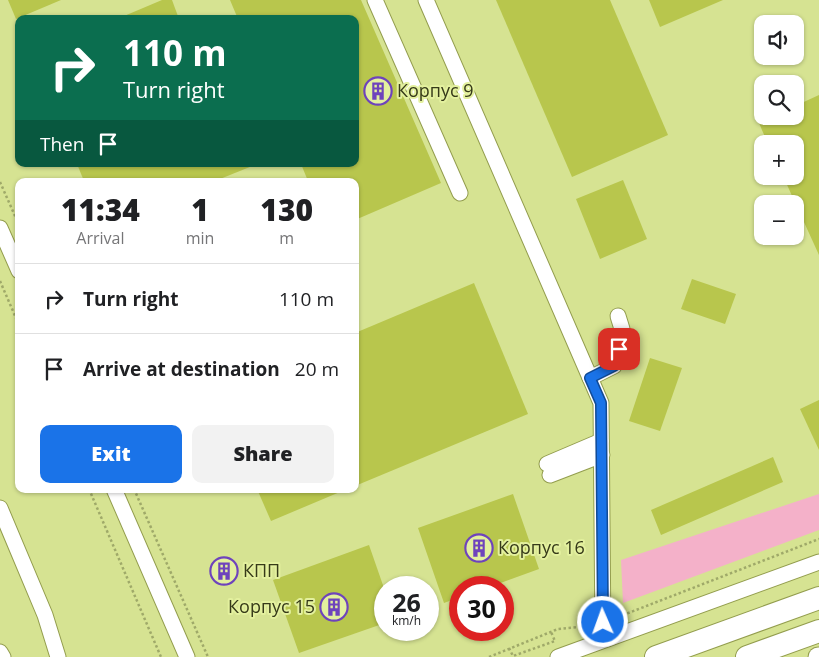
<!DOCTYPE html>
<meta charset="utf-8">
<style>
:root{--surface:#fff;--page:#f2f2f2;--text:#202124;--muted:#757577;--line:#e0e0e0;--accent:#1a73e8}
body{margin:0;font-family:"Open Sans",sans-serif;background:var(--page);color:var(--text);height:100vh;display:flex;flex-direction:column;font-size:19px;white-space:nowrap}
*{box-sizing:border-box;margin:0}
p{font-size:16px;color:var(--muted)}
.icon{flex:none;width:28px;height:28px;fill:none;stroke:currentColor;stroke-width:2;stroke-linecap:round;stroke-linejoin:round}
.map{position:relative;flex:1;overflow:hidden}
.side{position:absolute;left:15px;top:178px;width:344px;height:315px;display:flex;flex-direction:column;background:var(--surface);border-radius:10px;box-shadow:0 1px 4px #0004}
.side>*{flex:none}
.banner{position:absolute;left:15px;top:15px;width:344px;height:152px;border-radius:10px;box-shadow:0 1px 4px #0004;background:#0b6e4f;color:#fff;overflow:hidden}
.controls{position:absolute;left:754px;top:15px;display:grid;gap:10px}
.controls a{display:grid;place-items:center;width:50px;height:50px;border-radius:10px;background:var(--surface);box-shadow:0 1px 4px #0004;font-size:25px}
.speed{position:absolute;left:374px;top:576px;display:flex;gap:10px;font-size:25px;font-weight:700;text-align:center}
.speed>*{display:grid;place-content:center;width:65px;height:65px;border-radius:50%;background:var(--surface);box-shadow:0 1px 4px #0004;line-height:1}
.speed small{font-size:12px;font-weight:400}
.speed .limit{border:8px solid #d22;background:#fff;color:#111}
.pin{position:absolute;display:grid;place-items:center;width:42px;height:42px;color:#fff;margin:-21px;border-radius:10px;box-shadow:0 2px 8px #0006}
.me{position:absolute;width:55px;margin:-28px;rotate:358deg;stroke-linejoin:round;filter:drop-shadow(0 0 4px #0008)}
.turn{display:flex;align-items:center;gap:18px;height:105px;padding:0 25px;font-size:22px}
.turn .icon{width:65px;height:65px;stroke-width:2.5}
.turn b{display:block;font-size:35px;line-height:42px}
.then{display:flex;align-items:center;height:48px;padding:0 25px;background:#0003;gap:10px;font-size:19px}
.eta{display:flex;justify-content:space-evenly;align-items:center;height:85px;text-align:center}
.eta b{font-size:30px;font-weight:800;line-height:35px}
.primary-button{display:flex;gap:10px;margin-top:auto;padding:10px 25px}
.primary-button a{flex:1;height:58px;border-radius:10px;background:var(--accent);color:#fff;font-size:20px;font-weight:800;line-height:58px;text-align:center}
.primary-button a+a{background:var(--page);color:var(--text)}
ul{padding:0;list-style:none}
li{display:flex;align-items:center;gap:15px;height:70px;padding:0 25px;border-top:1px solid var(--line)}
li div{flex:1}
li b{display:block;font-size:19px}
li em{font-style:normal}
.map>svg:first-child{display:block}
.green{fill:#f4b1c9}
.building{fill:#b8c64d}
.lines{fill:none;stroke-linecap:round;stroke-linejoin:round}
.minor-casing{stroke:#939d4e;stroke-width:17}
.major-casing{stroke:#939d4e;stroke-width:21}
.highway-casing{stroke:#939d4e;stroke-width:24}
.path{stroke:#9fa969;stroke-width:2.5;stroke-dasharray:2.5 2.5;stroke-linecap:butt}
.minor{stroke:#fff;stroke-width:15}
.major{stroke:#fff;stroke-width:19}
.highway{stroke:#fff;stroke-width:22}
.route-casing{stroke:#114b97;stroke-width:12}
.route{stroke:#1a73e8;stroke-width:9}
.labels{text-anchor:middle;stroke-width:4;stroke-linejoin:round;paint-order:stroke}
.poi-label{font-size:18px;fill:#363a19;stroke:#e3f09e;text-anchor:start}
</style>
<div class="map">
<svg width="819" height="657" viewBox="0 0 819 657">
<rect width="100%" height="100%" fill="#d6e392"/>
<!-- green -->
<path class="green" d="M 819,494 L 819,530 L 623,603 L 621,560 Z"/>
<!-- building -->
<g class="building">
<path d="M 8,0 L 61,0 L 16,19 Z"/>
<path d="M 162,0 L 172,0 L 179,19 L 117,19 Z"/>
<path d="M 230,0 L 361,0 L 441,183 L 355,220 L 355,181 L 308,181 L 301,164 L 355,164 L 355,19 L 238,19 Z"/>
<path d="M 496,0 L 610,0 L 668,135 L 572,177 Z"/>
<path d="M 649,0 L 723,0 L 660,27 Z"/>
<path d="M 819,95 L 819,255 L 783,176 L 795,176 L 795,144 L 768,144 L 759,123 L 773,116 L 795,116 L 795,106 Z"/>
<path d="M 77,164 L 257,164 L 215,181 L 84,181 Z"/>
<path d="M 623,180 L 647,239 L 600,259 L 576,199 Z"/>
<path d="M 692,279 L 736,294 L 725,324 L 681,309 Z"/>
<path d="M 474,283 L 528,414 L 355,486 L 355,333 Z"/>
<path d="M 650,358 L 682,368 L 660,431 L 629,421 Z"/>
<path d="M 819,400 L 819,450 L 800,409 Z"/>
<path d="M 773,457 L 783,482 L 661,535 L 651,510 Z"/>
<path d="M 257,489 L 347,489 L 271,521 Z"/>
<path d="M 513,494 L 539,569 L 487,588 L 460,588 L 460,597 L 444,603 L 418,528 Z"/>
<path d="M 369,545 L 385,591 L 385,623 L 299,653 L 273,580 Z"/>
</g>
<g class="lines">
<!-- minor casing -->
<g class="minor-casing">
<g id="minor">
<path d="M 375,0 L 460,193"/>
<path d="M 426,0 L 601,403 L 603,640"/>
<path d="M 0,228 L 19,271"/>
<path d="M 590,378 L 614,366 L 622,329 L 618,316"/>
<path d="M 547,464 L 601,441"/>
<path d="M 550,475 L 602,455"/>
<path d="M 114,489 L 187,657"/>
<path d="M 0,508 L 45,615 L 58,657"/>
<path d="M 0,652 L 3,657"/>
<path d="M 558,657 L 819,562"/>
</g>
</g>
<!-- major casing -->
<g class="major-casing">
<path id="major" d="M 818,657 L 819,657"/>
</g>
<!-- highway casing -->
<g class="highway-casing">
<g id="highway">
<path d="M 656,657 L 819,598"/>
<path d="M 747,657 L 819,631"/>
</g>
</g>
<!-- path -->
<g class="path">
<path d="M 0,182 L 19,225"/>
<path d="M 0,281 L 19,325"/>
<path d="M 89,489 L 161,657"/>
<path d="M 134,489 L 208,657"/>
<path d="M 618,617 L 819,539"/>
<path d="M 509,648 L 513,656 L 555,641 L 551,632"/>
<path d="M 489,657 L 558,629 L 590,626"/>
</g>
<!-- minor -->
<use href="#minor" class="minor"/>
<!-- major -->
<use href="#major" class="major"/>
<!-- highway -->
<use href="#highway" class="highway"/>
</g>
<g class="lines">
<!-- route casing -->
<g class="route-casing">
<path id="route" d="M 603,622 L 601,403 L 590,378 L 614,366 L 619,349"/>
</g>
<!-- route -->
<use href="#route" class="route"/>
</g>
<!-- icons -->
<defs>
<g id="building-ring" transform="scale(1.4375)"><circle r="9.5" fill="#e3f09e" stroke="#6e43bc" stroke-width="1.5"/><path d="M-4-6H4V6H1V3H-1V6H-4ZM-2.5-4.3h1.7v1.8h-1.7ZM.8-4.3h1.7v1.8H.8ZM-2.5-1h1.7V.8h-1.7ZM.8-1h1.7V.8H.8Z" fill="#6e43bc"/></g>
</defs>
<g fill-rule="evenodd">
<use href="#building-ring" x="378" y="91"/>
<use href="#building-ring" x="479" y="548"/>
<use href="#building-ring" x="224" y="571"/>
<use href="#building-ring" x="334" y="607"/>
</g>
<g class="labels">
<!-- poi labels -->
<g class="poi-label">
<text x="397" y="97">Корпус 9</text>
<text x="498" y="554">Корпус 16</text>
<text x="243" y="577">КПП</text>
<text x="315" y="613" text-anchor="end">Корпус 15</text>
</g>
</g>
</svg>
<div class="controls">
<a><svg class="icon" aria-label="sound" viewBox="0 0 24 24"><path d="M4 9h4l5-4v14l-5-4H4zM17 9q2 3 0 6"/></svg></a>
<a><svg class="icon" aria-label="search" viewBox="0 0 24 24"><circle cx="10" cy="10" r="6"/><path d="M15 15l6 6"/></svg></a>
<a>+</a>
<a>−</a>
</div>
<div class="speed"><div>26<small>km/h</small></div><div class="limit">30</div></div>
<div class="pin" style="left:619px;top:349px;background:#d93025"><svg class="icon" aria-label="arrive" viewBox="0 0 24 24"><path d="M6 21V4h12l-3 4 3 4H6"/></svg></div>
<svg class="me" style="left:603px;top:622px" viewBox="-20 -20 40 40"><circle r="17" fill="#1a73e8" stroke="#fff" stroke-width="3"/><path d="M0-11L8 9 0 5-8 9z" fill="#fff"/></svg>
<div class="banner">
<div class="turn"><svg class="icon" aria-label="right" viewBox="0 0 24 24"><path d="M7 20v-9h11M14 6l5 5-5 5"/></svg><div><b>110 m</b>Turn right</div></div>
<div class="then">Then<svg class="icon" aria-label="arrive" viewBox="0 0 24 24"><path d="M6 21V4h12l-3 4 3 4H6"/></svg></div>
</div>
<section class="side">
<div class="eta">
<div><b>11:34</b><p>Arrival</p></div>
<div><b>1</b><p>min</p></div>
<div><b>130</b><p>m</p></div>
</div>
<ul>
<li><svg class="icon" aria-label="right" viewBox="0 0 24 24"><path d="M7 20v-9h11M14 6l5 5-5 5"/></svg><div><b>Turn right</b></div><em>110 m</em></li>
<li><svg class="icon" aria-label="arrive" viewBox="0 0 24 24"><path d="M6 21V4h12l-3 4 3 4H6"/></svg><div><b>Arrive at destination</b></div><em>20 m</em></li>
</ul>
<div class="primary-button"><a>Exit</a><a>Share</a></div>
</section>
</div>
